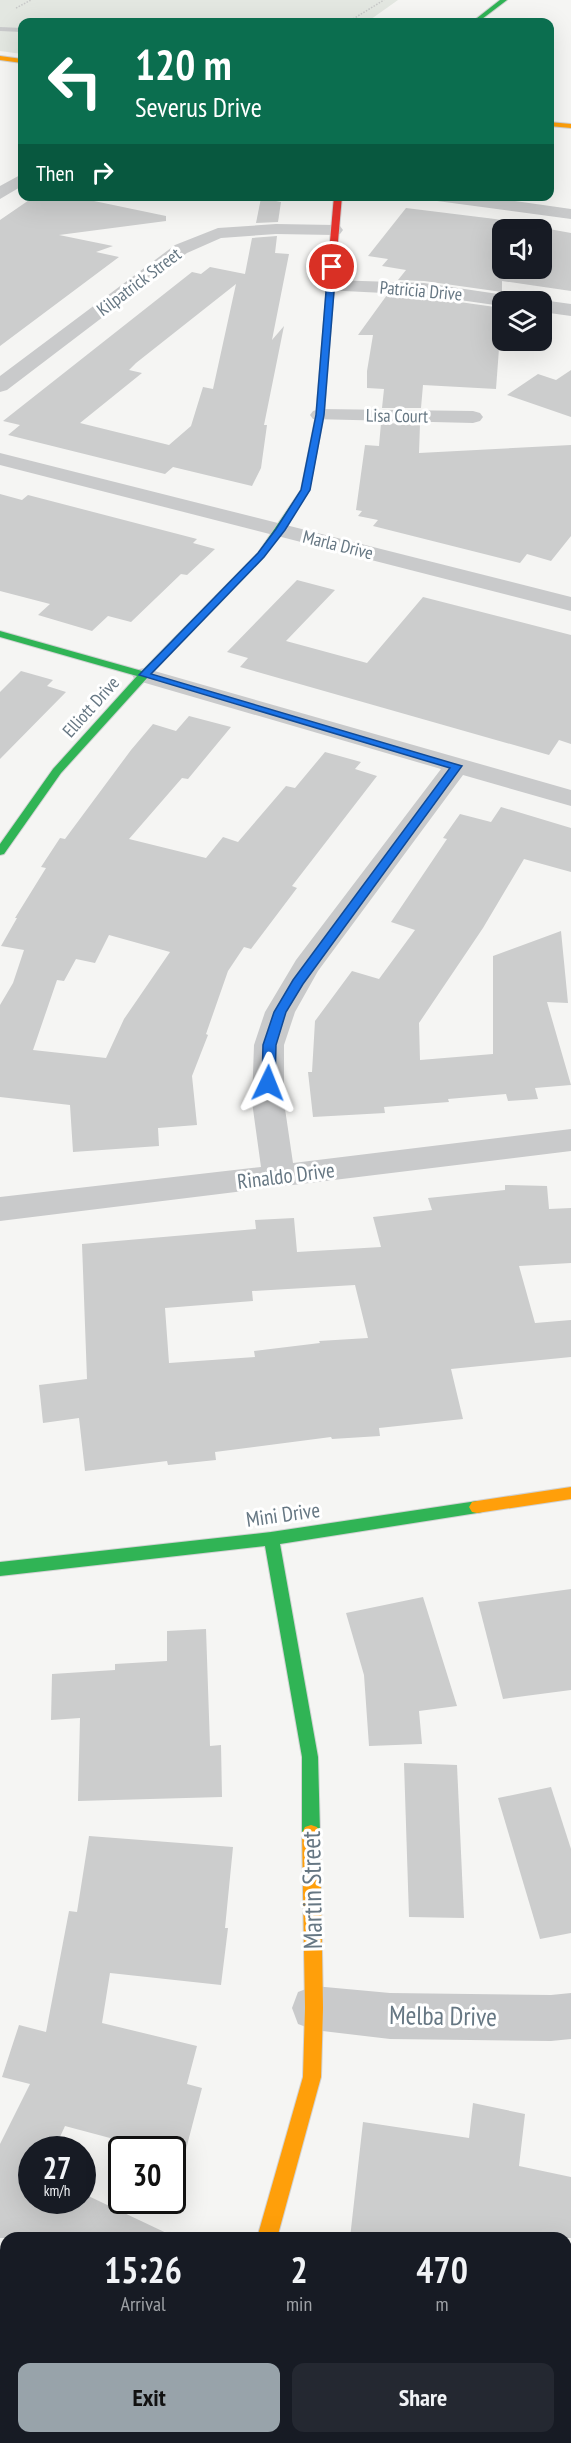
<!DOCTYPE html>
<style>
:root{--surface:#171b24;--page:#242831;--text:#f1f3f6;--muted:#9ea1a6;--accent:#98a3aa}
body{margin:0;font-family:"PT Sans Narrow",sans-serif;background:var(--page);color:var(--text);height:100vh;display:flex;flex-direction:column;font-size:22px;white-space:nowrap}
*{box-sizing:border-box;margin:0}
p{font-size:20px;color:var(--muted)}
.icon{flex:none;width:33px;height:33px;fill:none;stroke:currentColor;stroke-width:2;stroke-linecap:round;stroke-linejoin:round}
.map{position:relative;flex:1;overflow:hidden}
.sheet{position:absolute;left:0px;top:2232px;width:572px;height:212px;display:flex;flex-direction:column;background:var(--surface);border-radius:18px 18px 0 0;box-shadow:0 6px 24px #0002}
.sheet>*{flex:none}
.banner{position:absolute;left:18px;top:18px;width:536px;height:183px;border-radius:12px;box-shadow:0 6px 24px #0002;background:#0b6e4f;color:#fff;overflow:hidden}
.tools{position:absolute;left:492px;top:219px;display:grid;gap:12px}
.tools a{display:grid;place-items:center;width:60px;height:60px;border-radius:12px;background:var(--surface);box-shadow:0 6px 24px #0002;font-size:30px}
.speed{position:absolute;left:18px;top:2136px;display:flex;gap:12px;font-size:30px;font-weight:700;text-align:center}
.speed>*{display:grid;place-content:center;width:78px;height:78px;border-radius:50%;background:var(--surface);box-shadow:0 6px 24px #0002;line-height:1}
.speed small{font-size:15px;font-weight:400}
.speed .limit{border:3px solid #111;border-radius:9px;background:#fff;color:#111}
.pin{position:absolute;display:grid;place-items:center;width:51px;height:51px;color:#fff;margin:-26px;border:3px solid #fff;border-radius:50%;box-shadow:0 2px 6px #0007}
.me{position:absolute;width:66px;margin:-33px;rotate:2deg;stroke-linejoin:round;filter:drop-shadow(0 0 4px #0008)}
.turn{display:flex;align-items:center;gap:21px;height:126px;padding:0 18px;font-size:27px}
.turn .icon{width:78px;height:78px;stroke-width:2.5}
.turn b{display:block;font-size:42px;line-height:51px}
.then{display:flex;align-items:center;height:57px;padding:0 18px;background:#0003;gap:12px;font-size:22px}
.eta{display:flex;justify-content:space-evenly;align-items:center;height:102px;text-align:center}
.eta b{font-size:36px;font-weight:700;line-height:42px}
.action{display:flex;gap:12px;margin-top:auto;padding:12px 18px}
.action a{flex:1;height:69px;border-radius:12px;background:var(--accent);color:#111;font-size:24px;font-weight:700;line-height:69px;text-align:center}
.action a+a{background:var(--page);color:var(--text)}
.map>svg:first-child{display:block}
.green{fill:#e3e7e1}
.building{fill:#cccdcd;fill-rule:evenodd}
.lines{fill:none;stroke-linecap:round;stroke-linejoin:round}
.fast-casing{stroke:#d1d2d3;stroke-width:2}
.slow-casing{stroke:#d1d2d3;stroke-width:2}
.jam-casing{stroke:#d1d2d3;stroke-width:2}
.path{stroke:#c7c8c8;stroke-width:1.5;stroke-dasharray:1.5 1.5;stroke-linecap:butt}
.lane{fill:#c9cacb;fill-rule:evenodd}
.street{fill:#c9cacb;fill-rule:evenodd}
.fast{fill:#30b455;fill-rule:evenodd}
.slow{fill:#ff9f0a;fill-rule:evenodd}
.jam{fill:#e5322d;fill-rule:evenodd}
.route{fill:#1a73e8;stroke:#114b97;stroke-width:1.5}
.labels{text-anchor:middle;stroke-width:6;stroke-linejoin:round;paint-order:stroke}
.far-street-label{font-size:18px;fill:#667783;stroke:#fff}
.street-label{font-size:21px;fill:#667783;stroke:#fff}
.near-street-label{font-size:26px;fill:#667783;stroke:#fff}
</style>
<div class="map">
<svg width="571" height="2443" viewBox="0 0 571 2443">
<rect width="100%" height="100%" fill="#f5f5f3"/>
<!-- green -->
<path class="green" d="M 0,0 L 398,0 L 367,22 L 22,22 L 22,54 L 0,51 Z"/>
<!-- building -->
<g class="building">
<path d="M 35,196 L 70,196 L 166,216 L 166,221 L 59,235 L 113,246 L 96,252 L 119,257 L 0,346 L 0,220 Z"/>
<path d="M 261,198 L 281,202 L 278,222 L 256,223 Z"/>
<path d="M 406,208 L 495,219 L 571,233 L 571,291 L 502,281 L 502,292 L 424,281 L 398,280 L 406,270 L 382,266 L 388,259 L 368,256 ZM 502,230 L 542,230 L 542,268 L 502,268 Z"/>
<path d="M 277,236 L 275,253 L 289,254 L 272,340 L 284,326 L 264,425 L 267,425 L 261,468 L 252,486 L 173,467 L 165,474 L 8,435 L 20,425 L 3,421 L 192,272 L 201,274 L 210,267 L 245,274 L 252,238 ZM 236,284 L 213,389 L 203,387 L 191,426 L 169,445 L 80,423 L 142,373 L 129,370 L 136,363 Z"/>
<path d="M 387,295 L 424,297 L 502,308 L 496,389 L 423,385 L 421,408 L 382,408 L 384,389 L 367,388 L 367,371 L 373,335 L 358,335 Z"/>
<path d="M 571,370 L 571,417 L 507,395 L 538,374 L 556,380 Z"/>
<path d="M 381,423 L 420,424 L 419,453 L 571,445 L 571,536 L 551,561 L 527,554 L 520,563 L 373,526 L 378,520 L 358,516 L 362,511 L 356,510 L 365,445 L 379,446 Z"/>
<path d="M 0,494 L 22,500 L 28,495 L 197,539 L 193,543 L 215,549 L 187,575 L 181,574 L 131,622 L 108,616 L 92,631 L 38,615 L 50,604 L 0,591 Z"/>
<path d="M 297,580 L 335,590 L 286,641 L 367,663 L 423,597 L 571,635 L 571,744 L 559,740 L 549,755 L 240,667 L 248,658 L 227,652 Z"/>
<path d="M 21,671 L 53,680 L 47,686 L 66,692 L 0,759 L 0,692 Z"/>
<path d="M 189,716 L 231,727 L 188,779 L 182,778 L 129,839 L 206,858 L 223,837 L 238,842 L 286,786 L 295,788 L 325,752 L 361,762 L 355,769 L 377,776 L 292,886 L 297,888 L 251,949 L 244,947 L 228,971 L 206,1034 L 208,1035 L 192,1076 L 197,1125 L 158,1128 L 159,1146 L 73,1152 L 70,1105 L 0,1097 L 0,1005 L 13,983 L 24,950 L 1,946 L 17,918 L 15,918 L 46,868 L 41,867 L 60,838 L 65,839 L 131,750 L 153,724 L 176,731 ZM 109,935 L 170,952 L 124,1019 L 106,1058 L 33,1050 L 57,980 L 64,981 L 76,959 L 95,963 Z"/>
<path d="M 501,807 L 571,828 L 571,872 L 524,859 L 483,928 L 419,1023 L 420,1060 L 493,1054 L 493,956 L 561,931 L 568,1003 L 547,1002 L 571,1085 L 535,1088 L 538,1099 L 508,1101 L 506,1094 L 448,1099 L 449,1102 L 384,1107 L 385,1113 L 313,1117 L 308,1072 L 312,1072 L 315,1021 L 352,971 L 379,979 L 415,930 L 391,922 L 447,839 L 443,838 L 460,814 L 491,822 Z"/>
<path d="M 505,1185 L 547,1186 L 549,1209 L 571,1208 L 571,1263 L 519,1266 L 535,1323 L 571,1320 L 571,1357 L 451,1369 L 463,1419 L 379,1428 L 380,1436 L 332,1439 L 331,1437 L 215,1452 L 216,1460 L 168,1465 L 167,1461 L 85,1471 L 79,1418 L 43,1423 L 39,1385 L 87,1379 L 82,1244 L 256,1229 L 255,1220 L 294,1218 L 297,1252 L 381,1247 L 373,1217 L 432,1210 L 428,1198 L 505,1190 ZM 355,1285 L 368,1338 L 319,1341 L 320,1343 L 254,1351 L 255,1357 L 169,1363 L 165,1308 L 253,1301 L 252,1291 Z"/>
<path d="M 571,1589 L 571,1690 L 503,1699 L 478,1602 Z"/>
<path d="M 423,1597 L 457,1706 L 419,1711 L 422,1744 L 369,1746 L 364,1675 L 346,1613 Z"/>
<path d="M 206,1629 L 210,1746 L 221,1745 L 222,1797 L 78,1801 L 80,1718 L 51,1720 L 52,1674 L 115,1670 L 115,1664 L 167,1661 L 167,1631 Z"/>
<path d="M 404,1763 L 457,1765 L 464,1918 L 409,1917 Z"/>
<path d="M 551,1787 L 571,1849 L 571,1933 L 540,1939 L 498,1798 Z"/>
<path d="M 89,1836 L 233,1847 L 225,1928 L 228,1928 L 221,1985 L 110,1973 L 102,2023 L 197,2046 L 187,2084 L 202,2088 L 184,2157 L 172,2154 L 172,2150 L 155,2150 L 65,2126 L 54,2150 L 32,2150 L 32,2200 L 82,2200 L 82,2193 L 177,2238 L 0,2238 L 0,2144 L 30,2084 L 2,2077 L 19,2025 L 46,2032 L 69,1911 L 77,1912 Z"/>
<path d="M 473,2103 L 525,2114 L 519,2166 L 571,2177 L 571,2238 L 350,2238 L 363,2122 L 469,2138 Z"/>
</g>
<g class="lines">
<!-- fast casing -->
<g class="fast-casing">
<g id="fast">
<path d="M 500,0 L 507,0 L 478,22 L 472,22 Z"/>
<path d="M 327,285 L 334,287 L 324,415 L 309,490 L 264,557 L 148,677 L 61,773 L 4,854 L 0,855 L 0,844 L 53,769 L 137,676 L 0,637 L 0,631 L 142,671 L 258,553 L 301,490 L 316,415 Z"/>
<path d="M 477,1501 L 482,1502 L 485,1507 L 482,1512 L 477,1513 L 280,1544 L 318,1757 L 320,1833 L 317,1839 L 311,1841 L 305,1839 L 302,1833 L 302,1757 L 265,1546 L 0,1576 L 0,1562 L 271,1532 Z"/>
</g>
</g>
<!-- slow casing -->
<g class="slow-casing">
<g id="slow">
<path d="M 0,56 L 22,59 L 22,63 L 0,60 Z"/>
<path d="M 549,122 L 571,124 L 571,128 L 549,126 Z"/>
<path d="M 571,1487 L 571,1499 L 477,1513 L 472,1512 L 469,1507 L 472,1502 L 477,1501 Z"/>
<path d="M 311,1825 L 317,1827 L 320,1833 L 323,2008 L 321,2077 L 277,2238 L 257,2238 L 303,2077 L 305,2008 L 302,1833 L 305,1827 Z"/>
</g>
</g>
<!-- jam casing -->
<g class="jam-casing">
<path id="jam" d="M 334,196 L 342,196 L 334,287 L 330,289 L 326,287 Z"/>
</g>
<!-- path -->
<g class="path">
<path d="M 16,8 L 31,0"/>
<path d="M 348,22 L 384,0"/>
</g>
<!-- lane -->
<path class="lane" d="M 0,27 L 22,28 L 22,32 L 0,31 Z"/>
<!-- street -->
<g class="street">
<path d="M 22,174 L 22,186 L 0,199 L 0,186 Z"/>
<path d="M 429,196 L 480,196 L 571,209 L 571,219 L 437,201 Z"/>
<path d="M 276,224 L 334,225 L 340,226 L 343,230 L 340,234 L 334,235 L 276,234 L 221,238 L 187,253 L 7,390 L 0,392 L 0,376 L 175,245 L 218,228 Z"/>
<path d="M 331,280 L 424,283 L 511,296 L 518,298 L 520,302 L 502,302 L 502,306 L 424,295 L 324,290 L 322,286 L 324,282 Z"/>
<path d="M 542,300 L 571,304 L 571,316 L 542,312 L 542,302 L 537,302 Z"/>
<path d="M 320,409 L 473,411 L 480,413 L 483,417 L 480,421 L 473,423 L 313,419 L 310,415 L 313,411 Z"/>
<path d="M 0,453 L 571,597 L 571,611 L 0,465 Z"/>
<path d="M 144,668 L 571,790 L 571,806 L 463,775 L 318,971 L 295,1012 L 284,1045 L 284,1102 L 293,1163 L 571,1129 L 571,1151 L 0,1221 L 0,1197 L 261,1167 L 252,1102 L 254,1045 L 265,1012 L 296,960 L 441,769 L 135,680 L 132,675 L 135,670 Z"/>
<path d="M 314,1986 L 390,1993 L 551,1995 L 571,1993 L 571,2039 L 551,2041 L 390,2039 L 314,2030 L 298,2024 L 292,2008 L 298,1992 Z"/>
<path d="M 171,2438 L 223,2438 L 222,2443 L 170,2443 Z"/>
</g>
<!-- fast -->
<use href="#fast" class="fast"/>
<!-- slow -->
<use href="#slow" class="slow"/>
<!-- jam -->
<use href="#jam" class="jam"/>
</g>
<!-- route -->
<path class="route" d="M 332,265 L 336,267 L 324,415 L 310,490 L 285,530 L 264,557 L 151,674 L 462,766 L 303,984 L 286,1012 L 276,1045 L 275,1083 L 268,1088 L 262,1083 L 263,1045 L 274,1012 L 293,980 L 450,768 L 139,675 L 258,553 L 276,529 L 301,490 L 316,415 L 328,267 Z"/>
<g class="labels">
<!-- far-street labels -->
<g class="far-street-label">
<text transform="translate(139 282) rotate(-37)" y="6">Kilpatrick Street</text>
<text transform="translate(421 291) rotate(5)" y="6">Patricia Drive</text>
<text transform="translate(397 416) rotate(1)" y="6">Lisa Court</text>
<text transform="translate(338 545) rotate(14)" y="6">Marla Drive</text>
<text transform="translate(91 707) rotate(-48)" y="6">Elliott Drive</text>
</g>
<!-- street labels -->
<g class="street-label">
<text transform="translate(286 1176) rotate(-7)" y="7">Rinaldo Drive</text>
<text transform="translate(283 1515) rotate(-8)" y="7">Mini Drive</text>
</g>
<!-- near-street labels -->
<g class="near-street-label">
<text transform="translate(312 1890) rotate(-91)" y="9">Martin Street</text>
<text transform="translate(443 2016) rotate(1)" y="9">Melba Drive</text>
</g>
</g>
</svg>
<div class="tools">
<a><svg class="icon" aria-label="sound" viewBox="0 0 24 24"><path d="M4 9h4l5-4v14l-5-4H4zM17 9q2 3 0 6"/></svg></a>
<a><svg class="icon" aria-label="layers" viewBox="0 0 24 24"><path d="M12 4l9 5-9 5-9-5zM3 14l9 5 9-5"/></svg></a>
</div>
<div class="speed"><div>27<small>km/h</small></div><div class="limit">30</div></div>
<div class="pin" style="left:332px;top:267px;background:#d93025"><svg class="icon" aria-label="arrive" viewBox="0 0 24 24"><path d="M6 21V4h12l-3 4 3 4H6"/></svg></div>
<svg class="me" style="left:268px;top:1083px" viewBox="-20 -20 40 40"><path d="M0-17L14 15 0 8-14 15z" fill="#1a73e8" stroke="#fff" stroke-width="4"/></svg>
<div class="banner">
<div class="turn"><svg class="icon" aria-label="left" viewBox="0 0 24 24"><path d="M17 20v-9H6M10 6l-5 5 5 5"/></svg><div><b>120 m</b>Severus Drive</div></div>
<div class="then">Then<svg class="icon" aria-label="right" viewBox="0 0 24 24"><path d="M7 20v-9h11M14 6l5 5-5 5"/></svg></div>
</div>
<section class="sheet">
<div class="eta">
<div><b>15:26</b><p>Arrival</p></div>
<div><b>2</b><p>min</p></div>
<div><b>470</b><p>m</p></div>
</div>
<div class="action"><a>Exit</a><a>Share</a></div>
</section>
</div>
